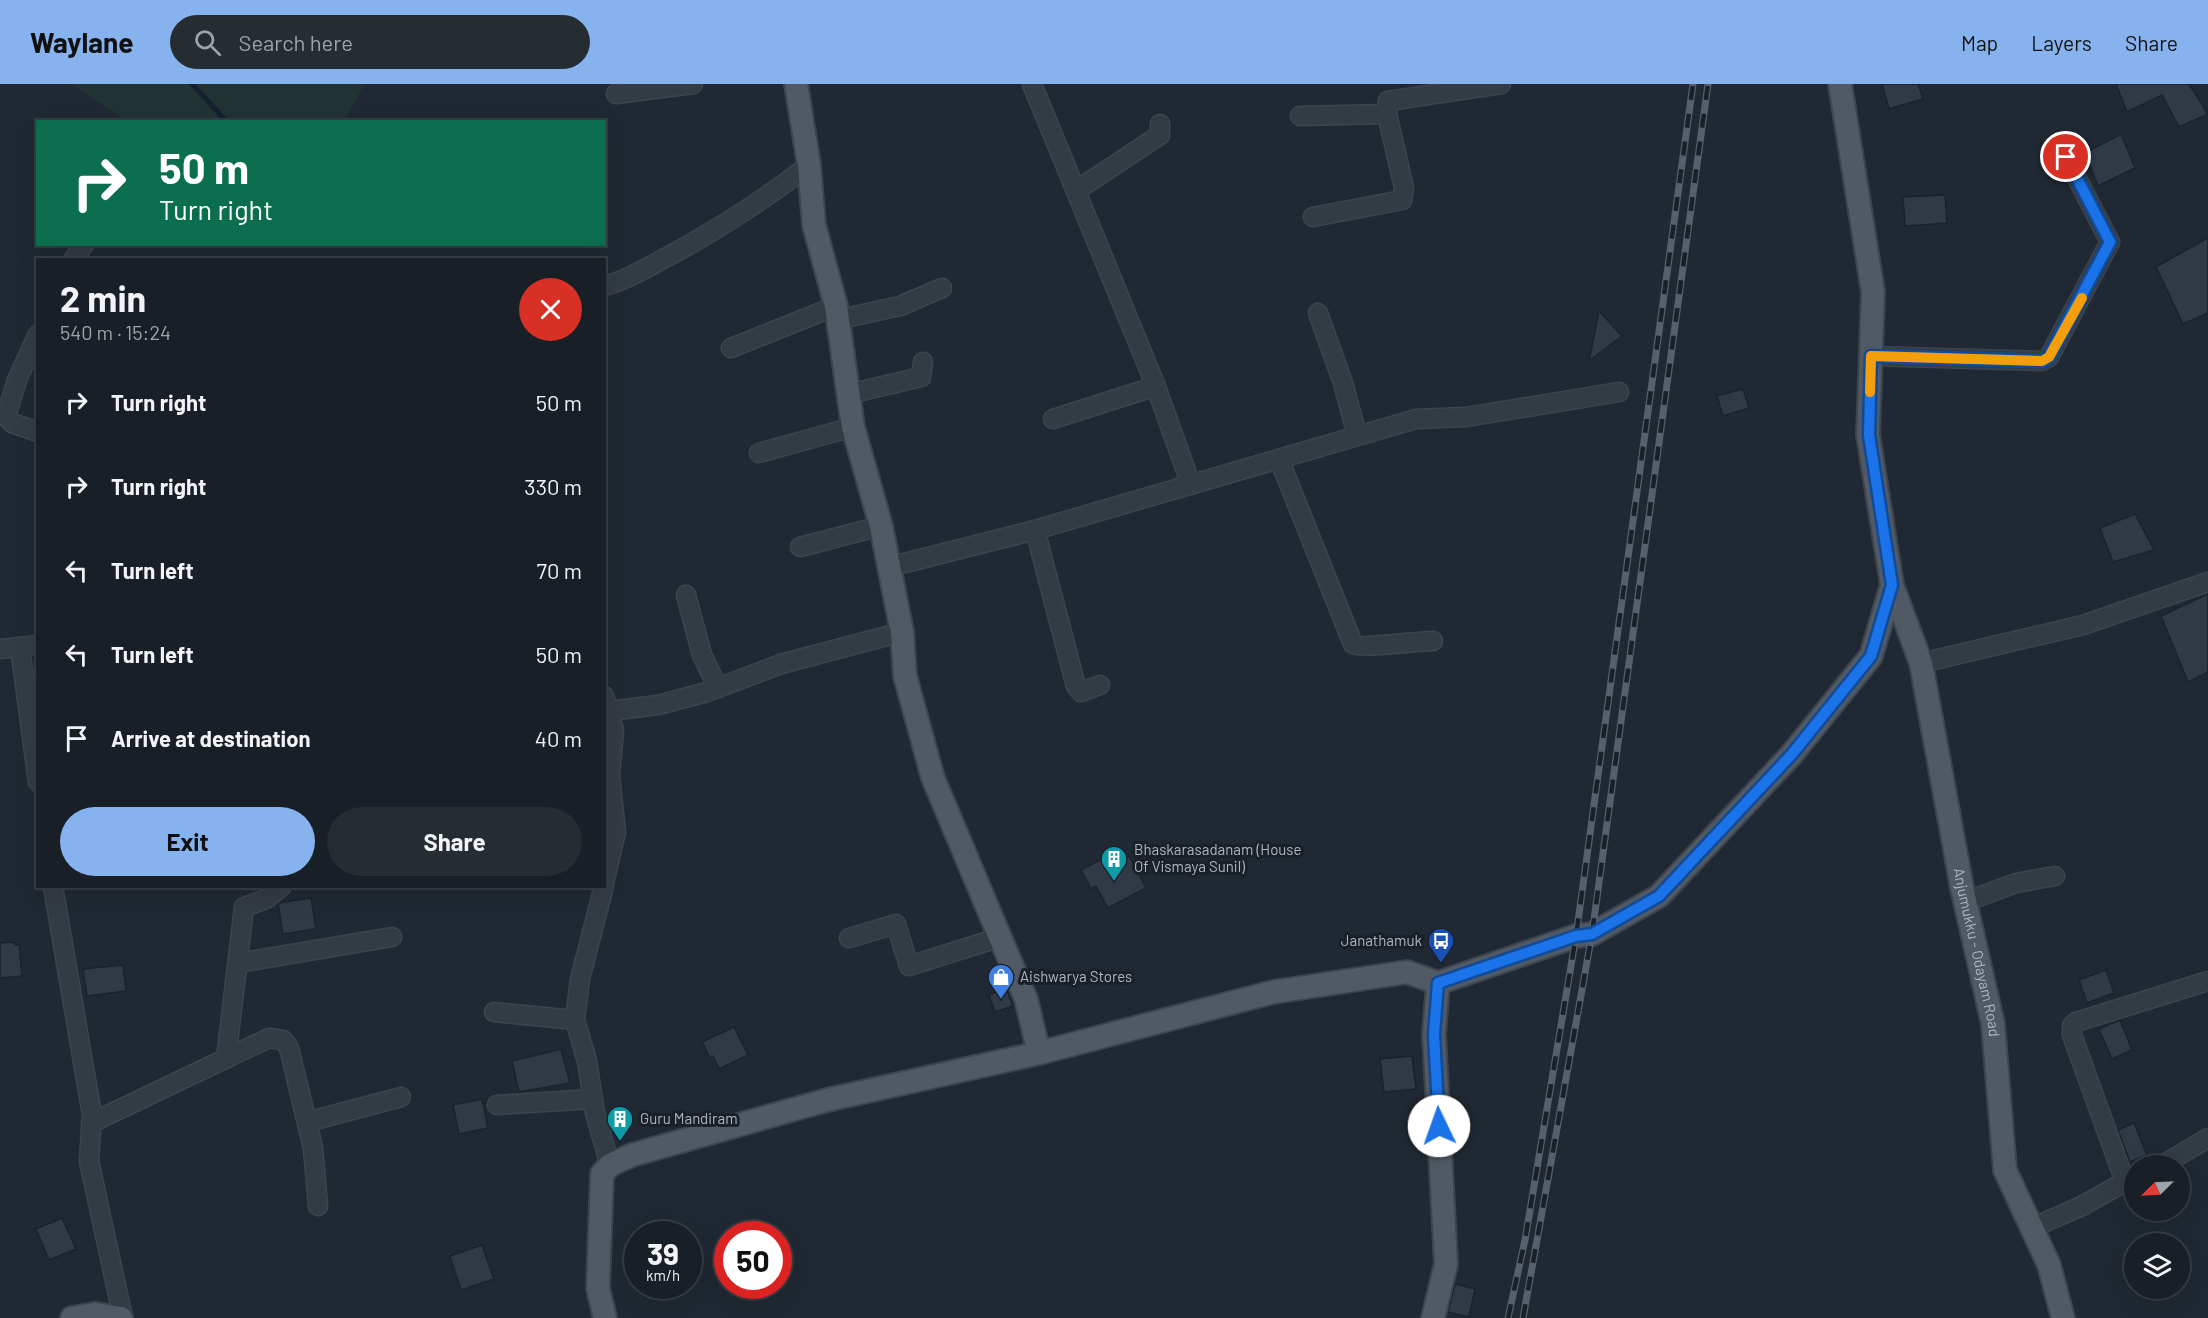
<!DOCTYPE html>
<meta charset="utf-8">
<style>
:root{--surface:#181f26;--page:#252c32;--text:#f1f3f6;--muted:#9fa2a7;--line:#363d43;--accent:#86b3ed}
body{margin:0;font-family:Barlow,sans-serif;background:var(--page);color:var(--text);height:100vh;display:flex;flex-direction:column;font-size:22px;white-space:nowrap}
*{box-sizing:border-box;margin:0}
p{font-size:20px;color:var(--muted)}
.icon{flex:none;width:33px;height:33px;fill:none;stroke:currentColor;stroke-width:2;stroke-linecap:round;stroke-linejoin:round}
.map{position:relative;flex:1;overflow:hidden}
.details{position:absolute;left:36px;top:174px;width:570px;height:630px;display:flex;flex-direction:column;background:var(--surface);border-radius:0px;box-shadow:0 6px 24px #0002,0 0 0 2px var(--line)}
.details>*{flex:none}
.top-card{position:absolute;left:36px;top:36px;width:570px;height:126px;border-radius:0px;box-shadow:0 6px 24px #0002,0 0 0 2px var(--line);background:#0b6e4f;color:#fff;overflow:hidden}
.needle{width:39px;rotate:246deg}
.fabs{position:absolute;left:2124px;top:1071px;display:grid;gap:12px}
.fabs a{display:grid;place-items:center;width:66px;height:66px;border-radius:50%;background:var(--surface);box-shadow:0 6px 24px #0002,0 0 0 2px var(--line);font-size:30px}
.speed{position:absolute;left:624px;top:1137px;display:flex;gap:12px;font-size:30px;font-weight:700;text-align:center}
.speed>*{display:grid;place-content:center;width:78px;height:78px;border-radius:50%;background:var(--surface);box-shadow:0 6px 24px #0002,0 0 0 2px var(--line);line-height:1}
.speed small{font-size:15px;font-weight:400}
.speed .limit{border:9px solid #d22;background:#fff;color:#111}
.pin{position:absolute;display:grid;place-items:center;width:51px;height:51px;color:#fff;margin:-26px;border:3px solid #fff;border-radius:50%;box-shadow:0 2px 6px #0007}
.me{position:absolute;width:66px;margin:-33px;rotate:357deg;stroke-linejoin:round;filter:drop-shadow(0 0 4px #0008)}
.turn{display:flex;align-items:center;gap:21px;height:126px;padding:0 24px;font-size:27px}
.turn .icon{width:78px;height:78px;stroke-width:2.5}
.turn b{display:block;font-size:42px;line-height:51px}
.round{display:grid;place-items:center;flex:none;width:63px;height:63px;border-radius:32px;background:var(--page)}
.summary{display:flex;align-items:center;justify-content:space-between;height:102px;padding:0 24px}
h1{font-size:36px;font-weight:700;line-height:45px}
.action{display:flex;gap:12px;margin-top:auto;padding:12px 24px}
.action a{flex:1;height:69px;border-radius:36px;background:var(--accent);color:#111;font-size:24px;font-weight:700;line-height:69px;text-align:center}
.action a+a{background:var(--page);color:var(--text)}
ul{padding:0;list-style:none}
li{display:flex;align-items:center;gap:18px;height:84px;padding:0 24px}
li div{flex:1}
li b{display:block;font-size:22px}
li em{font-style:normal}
header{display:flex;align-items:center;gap:36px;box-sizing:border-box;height:84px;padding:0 30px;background:var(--accent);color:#111}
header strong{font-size:28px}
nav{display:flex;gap:33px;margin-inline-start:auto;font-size:21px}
.search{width:420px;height:54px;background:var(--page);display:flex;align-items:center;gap:15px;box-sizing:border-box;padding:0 21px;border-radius:33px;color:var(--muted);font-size:22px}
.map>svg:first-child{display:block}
.green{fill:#223334}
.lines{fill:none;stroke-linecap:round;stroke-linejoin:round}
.stream{stroke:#15212f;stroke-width:5}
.building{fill:#303a47;stroke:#1b222a;stroke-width:1.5}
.minor-casing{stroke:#3d444d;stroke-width:21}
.major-casing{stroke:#3d444d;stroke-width:26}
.minor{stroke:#333b44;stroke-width:18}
.major{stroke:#515a64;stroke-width:22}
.rail-casing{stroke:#565f6b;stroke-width:7}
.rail{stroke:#192028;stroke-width:4.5;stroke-dasharray:14;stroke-linecap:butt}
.route-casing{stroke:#114b97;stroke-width:15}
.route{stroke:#1a73e8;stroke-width:10}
.slow{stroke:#f59e0b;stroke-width:10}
.labels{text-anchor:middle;stroke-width:6;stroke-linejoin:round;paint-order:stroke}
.poi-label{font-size:15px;fill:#adb6c1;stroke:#192028;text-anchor:start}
.street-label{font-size:15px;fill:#adb6c1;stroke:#192028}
</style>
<header>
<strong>Waylane</strong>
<div class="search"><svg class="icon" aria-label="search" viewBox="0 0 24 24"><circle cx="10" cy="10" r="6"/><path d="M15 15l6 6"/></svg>Search here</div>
<nav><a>Map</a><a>Layers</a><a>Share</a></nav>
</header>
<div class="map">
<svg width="2208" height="1234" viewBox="0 0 2208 1234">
<rect width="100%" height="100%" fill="#202933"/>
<!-- green -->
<path class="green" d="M 71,0 L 363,0 L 364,1 L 344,37 L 127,37 Z"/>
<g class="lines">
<!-- stream -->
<path class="stream" d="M 192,0 L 227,38"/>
</g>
<!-- building -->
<g class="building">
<path d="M 1882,0 L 1918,0 L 1923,15 L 1889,25 Z"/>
<path d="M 2116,0 L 2189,0 L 2208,30 L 2179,43 L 2162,11 L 2127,28 Z"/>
<path d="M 2121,50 L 2135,84 L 2098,102 L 2085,69 Z"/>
<path d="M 1945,111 L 1947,139 L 1905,142 L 1903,113 Z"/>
<path d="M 2208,154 L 2208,229 L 2183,240 L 2156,183 Z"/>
<path d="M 1599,227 L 1622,252 L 1589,277 Z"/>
<path d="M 1743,305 L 1749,324 L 1723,332 L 1717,312 Z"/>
<path d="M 2135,430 L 2154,466 L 2113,478 L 2100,444 Z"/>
<path d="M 2208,510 L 2208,588 L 2188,598 L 2161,532 Z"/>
<path d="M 1129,772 L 1146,804 L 1108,824 L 1096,802 L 1091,805 L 1081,786 L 1102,775 L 1107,784 Z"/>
<path d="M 311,814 L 316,845 L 283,850 L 278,819 Z"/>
<path d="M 14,858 L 15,861 L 19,860 L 22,892 L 0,894 L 0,859 Z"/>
<path d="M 123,881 L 126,907 L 87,912 L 83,885 Z"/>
<path d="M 2106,886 L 2114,909 L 2087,919 L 2079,896 Z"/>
<path d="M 1006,904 L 1013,922 L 995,928 L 989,911 Z"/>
<path d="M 2120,936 L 2132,966 L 2112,975 L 2099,945 Z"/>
<path d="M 734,943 L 748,971 L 719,985 L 713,972 L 710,974 L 702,958 Z"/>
<path d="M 561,965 L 570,999 L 519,1008 L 512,977 Z"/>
<path d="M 1412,972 L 1416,1005 L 1384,1008 L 1380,975 Z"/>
<path d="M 482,1015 L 488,1044 L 459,1050 L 453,1021 Z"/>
<path d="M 2134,1039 L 2147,1071 L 2130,1078 L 2118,1046 Z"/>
<path d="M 62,1134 L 76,1165 L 49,1176 L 36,1145 Z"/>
<path d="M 482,1161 L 494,1195 L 461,1206 L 450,1172 Z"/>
<path d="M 1455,1200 L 1475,1205 L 1469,1233 L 1448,1228 Z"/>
</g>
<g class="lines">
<!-- minor casing -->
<g class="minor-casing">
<g id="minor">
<path d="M 1032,0 L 1155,300 L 1191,401"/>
<path d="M 616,10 L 693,0"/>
<path d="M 1300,32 L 1387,30"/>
<path d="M 1077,106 L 1160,51 L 1160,40"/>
<path d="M 1313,133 L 1402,116 L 1404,104 L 1387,30 L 1388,17 L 1501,0"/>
<path d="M 73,176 L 84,160"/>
<path d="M 604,202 C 627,196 646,184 667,173 C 717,146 764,116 809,81"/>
<path d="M 1318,229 L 1343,299 L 1357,351"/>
<path d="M 836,236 L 900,222 L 942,204"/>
<path d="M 38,250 L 17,296 L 6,332 L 12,339 L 38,348"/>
<path d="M 731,264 L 836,222"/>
<path d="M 1871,272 L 2042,277 L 2049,273 L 2110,158 L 2066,73"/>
<path d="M 849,310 L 921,293 L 923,278"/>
<path d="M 1053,335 L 1144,306 L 1155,300"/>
<path d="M 759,369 L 853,343"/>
<path d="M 1279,375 L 1353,560 C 1360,565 1419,557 1433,557"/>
<path d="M 1035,446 L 1076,602 L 1081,608 L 1100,601"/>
<path d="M 800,463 L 881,442"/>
<path d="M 889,483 L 1035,446 L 1416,335 L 1466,333 L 1619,308"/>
<path d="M 686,511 L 702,571 L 718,604"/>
<path d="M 20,563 L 38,698"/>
<path d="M 0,565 L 38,561"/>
<path d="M 1921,579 L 2083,541 L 2208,498"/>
<path d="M 604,612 L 614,646 L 610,692 L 616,748 L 604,799"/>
<path d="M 609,627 L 658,621 L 707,608 L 781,580 L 902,548"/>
<path d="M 53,802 L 92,1031 L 89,1077 L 123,1234"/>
<path d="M 604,802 L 580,895 L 575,936 L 587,977 L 595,1029 L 610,1081"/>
<path d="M 1965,818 L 2016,799 L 2055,792"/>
<path d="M 849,854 L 896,840 L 909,882 L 1001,853"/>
<path d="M 238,879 L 392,853"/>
<path d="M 494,928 L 575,936"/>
<path d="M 226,975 L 244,823 L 266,815 L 282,802"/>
<path d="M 497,1021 L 593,1015"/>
<path d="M 307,1038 L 401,1013"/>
<path d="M 91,1039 L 269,954 L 283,956 L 289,964 L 313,1064 L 318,1122"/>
<path d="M 2161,1082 L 2208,1054"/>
<path d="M 2031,1144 L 2082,1122 L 2121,1100 L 2124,1095 L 2072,951 L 2072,942 L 2076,938 L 2208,897"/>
</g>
</g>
<!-- major casing -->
<g class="major-casing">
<g id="major">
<path d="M 796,0 L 809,81 L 814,141 L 836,222 L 853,343 L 881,442 L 902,548 L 905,592 L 933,694 L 1026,915 L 1039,969"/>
<path id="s1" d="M 1892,501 L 1921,579 L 1962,804 L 1993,940 L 2005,1086 L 2049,1181 L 2063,1234"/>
<path d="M 72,1234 L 95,1230 L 121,1234"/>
<path d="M 605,1234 L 598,1204 L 602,1090 L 610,1081 L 632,1071 L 827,1016 L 1039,969 L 1273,908 L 1407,888 L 1438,899"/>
<path d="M 1433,1234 L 1446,1180 L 1434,950 L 1438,899 L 1576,852 L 1592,850 L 1659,812 L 1792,670 L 1871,572 L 1892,501 L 1868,351 L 1873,208 L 1840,0"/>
</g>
</g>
<!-- minor -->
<use href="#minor" class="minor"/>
<!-- major -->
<use href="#major" class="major"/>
<!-- rail casing -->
<g class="rail-casing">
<g id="rail">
<path d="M 1508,1234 L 1525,1156 L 1576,852 L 1693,0"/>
<path d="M 1523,1234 L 1592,850 L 1708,0"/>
</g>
</g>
<!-- rail -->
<use href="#rail" class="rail"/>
</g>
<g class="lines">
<!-- route casing -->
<g class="route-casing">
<path id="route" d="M 1439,1042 L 1434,950 L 1438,899 L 1576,852 L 1592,850 L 1659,812 L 1792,670 L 1871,572 L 1892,501 L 1869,351 L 1871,272 L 2042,277 L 2049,273 L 2110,158 L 2066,73"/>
</g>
<!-- route -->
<use href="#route" class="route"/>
<!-- slow -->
<path class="slow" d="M 1870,308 L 1871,272 L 2042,277 L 2049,273 L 2082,214"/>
</g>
<!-- icons -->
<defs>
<g id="building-pin" transform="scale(1.35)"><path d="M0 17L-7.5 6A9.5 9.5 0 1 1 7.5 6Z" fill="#0f9aa8" stroke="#192028"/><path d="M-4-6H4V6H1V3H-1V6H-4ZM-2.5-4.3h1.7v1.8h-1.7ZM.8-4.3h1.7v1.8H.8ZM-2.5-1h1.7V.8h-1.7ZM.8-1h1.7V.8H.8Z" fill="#fff"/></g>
<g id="bus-pin" transform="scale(1.35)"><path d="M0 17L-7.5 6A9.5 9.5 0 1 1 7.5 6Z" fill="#1a4fb4" stroke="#192028"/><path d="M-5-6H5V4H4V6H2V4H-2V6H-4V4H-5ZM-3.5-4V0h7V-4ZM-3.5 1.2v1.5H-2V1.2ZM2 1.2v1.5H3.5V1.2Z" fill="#fff"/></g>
<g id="shop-pin" transform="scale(1.35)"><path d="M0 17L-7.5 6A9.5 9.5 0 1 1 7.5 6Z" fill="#3f7fe0" stroke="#192028"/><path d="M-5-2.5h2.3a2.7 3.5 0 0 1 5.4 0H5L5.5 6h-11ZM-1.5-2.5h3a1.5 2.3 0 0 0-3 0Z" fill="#fff"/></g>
</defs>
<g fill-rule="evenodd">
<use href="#building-pin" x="1114" y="775"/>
<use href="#bus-pin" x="1441" y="857"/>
<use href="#shop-pin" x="1001" y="893"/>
<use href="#building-pin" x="620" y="1035"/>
</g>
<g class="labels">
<!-- poi labels -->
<g class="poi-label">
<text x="1134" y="771">Bhaskarasadanam (House<tspan x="1134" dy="17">Of Vismaya Sunil)</tspan></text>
<text x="1422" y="862" text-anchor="end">Janathamuk</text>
<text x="1020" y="898">Aishwarya Stores</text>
<text x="640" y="1040">Guru Mandiram</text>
</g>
<!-- street labels -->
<g class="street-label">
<text dy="5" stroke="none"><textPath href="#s1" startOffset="378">Anjumukku - Odayam Road</textPath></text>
</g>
</g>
</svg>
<div class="fabs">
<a><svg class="needle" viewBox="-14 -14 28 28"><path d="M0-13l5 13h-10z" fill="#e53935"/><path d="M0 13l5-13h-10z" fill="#9fa2a7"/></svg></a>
<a><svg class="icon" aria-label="layers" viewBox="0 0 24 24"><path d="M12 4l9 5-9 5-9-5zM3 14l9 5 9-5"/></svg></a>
</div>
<div class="speed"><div>39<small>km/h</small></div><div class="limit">50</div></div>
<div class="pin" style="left:2066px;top:73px;background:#d93025"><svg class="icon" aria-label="arrive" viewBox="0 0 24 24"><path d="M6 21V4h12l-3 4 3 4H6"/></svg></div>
<svg class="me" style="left:1439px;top:1042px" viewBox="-20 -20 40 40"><circle r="19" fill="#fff"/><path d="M0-13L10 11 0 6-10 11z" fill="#1a73e8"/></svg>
<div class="top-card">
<div class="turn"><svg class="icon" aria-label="right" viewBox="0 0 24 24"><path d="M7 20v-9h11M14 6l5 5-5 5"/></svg><div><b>50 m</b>Turn right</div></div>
</div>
<section class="details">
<div class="summary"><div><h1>2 min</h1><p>540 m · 15:24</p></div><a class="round" style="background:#d93025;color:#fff"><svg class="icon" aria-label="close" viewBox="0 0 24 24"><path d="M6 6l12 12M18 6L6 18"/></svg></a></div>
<ul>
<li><svg class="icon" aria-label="right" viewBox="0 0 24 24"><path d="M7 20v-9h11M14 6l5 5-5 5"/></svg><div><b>Turn right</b></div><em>50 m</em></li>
<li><svg class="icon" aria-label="right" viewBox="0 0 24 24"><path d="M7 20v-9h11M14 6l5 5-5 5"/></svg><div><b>Turn right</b></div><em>330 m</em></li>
<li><svg class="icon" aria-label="left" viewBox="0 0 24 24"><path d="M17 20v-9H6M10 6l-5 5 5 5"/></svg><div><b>Turn left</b></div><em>70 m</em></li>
<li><svg class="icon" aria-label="left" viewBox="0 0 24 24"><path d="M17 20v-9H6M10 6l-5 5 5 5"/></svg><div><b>Turn left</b></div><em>50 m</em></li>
<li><svg class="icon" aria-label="arrive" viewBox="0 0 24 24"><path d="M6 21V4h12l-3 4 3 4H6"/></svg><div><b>Arrive at destination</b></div><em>40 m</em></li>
</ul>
<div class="action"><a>Exit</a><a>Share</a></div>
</section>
</div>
